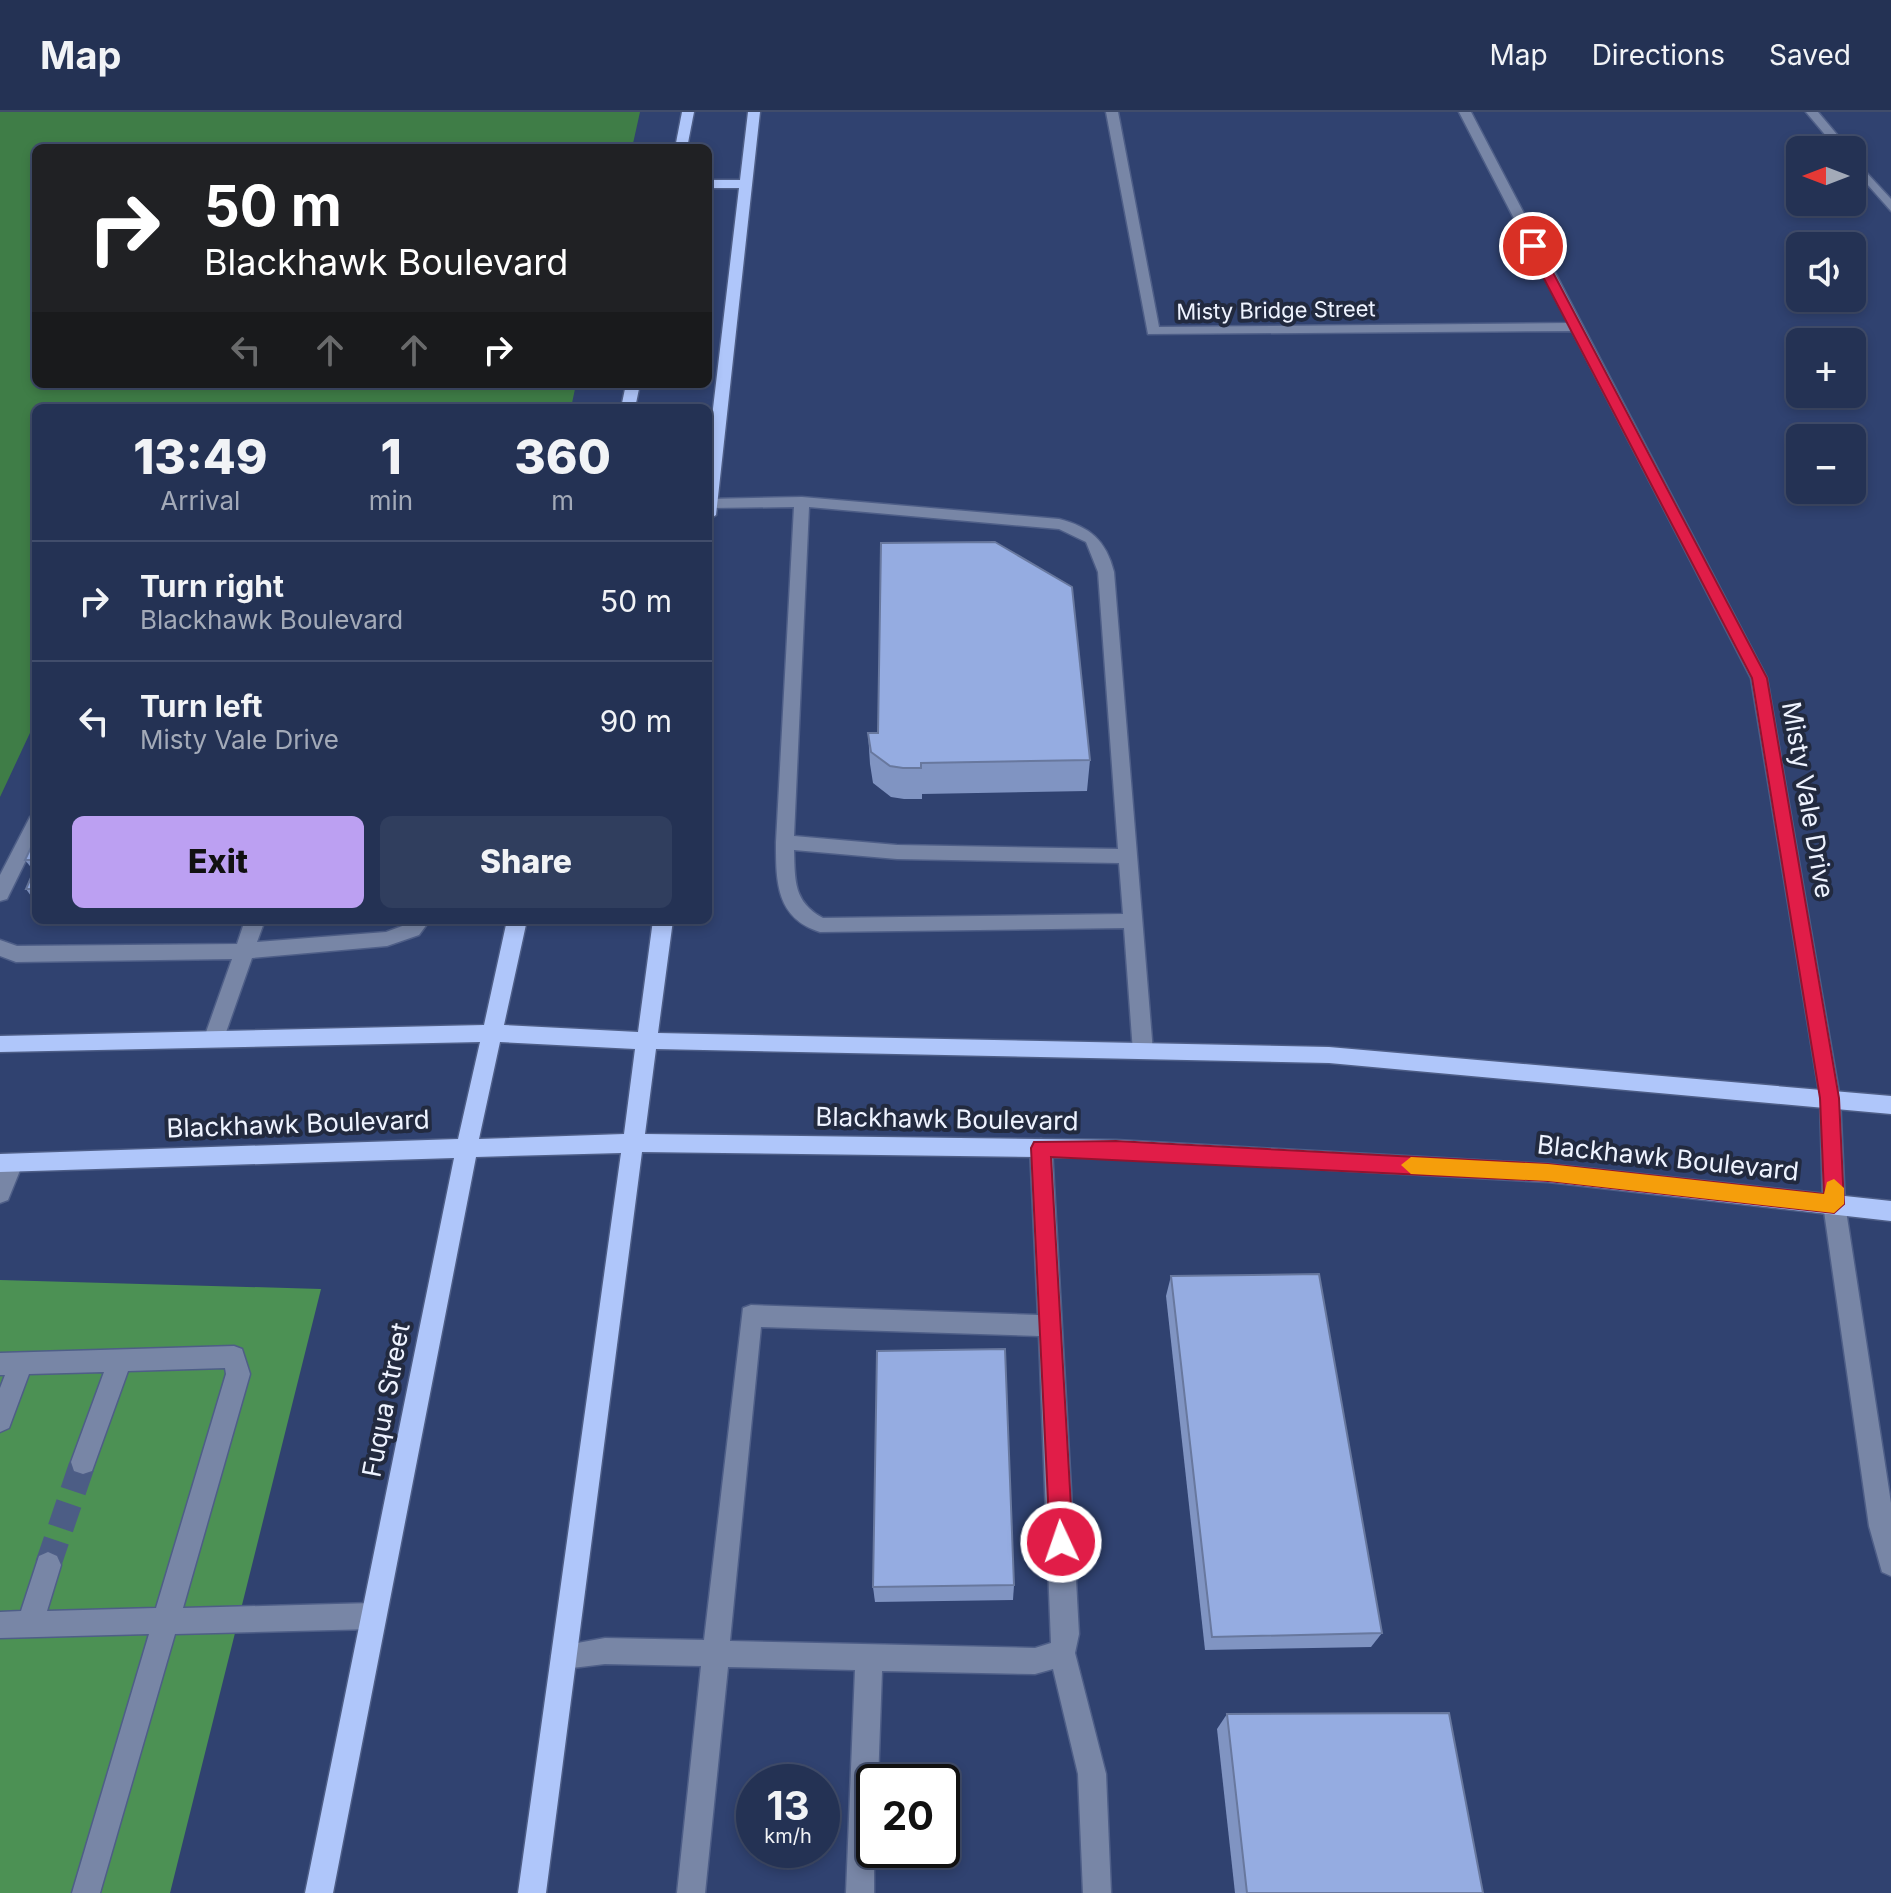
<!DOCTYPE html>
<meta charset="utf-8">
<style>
:root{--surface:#243254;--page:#303e5e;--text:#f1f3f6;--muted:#a3aab8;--line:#414d6b;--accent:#bca0f2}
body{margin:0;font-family:Inter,sans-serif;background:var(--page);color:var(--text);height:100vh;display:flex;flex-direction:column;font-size:30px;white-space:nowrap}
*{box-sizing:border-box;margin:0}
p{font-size:26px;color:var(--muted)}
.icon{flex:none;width:44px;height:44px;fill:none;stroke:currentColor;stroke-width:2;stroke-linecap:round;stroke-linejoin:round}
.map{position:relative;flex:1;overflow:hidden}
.sheet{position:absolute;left:32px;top:292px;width:680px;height:520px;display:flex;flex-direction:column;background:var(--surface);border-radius:12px;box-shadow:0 4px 12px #0003,0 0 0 2px var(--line)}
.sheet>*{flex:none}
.guide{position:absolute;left:32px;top:32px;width:680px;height:244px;border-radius:12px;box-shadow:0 4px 12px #0003,0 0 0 2px var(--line);background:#202124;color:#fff;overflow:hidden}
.needle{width:52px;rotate:270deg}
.fabs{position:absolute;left:1786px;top:24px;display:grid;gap:16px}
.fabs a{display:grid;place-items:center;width:80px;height:80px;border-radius:12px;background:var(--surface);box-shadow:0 4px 12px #0003,0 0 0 2px var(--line);font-size:40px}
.speed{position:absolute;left:736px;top:1652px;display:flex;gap:16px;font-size:40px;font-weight:700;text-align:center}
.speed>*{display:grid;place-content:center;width:104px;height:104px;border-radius:50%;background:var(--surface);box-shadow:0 4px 12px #0003,0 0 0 2px var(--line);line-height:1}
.speed small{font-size:20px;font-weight:400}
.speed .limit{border:4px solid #111;border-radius:12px;background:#fff;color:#111}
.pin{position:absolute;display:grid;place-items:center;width:68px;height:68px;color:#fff;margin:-34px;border:4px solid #fff;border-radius:50%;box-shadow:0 2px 8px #0007}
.me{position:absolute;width:88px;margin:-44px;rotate:357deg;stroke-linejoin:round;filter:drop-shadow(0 0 6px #0008)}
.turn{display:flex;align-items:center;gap:28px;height:168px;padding:0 40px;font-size:36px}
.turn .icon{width:104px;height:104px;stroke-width:2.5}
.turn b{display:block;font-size:56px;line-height:68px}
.lanes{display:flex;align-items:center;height:76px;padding:0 40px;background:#0003;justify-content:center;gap:40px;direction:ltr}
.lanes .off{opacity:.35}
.eta{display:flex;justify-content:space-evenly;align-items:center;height:136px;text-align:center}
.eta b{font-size:48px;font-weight:800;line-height:56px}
.primary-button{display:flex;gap:16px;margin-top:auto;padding:16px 40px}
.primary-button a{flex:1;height:92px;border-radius:12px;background:var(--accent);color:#111;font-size:32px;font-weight:800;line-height:92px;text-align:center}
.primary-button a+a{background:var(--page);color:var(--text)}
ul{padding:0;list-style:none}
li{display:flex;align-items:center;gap:24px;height:120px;padding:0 40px;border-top:2px solid var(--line)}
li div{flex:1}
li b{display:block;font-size:30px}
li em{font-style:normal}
header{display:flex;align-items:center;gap:48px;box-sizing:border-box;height:112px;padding:0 40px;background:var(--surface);border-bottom:2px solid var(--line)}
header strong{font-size:38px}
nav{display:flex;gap:44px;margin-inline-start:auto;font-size:28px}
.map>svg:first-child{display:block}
.green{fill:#3f7d47}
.forest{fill:#4c9154}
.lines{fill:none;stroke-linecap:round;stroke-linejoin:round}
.minor-tunnel{stroke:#4c5d85;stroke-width:26;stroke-dasharray:26 13;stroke-linecap:butt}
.minor-casing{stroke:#4e5e87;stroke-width:3}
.major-casing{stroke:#4e5e87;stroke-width:3}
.minor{fill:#7886a6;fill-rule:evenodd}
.major{fill:#afc6fa;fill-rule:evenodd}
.wall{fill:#8094c2}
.building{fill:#95ace1;stroke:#68789e;stroke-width:2}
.route{fill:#e11d48;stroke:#92132f;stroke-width:2}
.slow{fill:#f59e0b}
.labels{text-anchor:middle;stroke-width:8;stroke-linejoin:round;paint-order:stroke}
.far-street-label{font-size:22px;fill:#eef3ff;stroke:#222a3f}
.street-label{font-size:26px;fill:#eef3ff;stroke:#222a3f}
</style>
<header>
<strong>Map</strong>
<nav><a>Map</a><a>Directions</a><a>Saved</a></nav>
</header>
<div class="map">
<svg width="1891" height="1781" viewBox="0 0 1891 1781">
<rect width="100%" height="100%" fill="#304270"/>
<!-- green -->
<path class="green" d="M 0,0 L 640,0 L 632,36 L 36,36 L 36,272 L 576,272 L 571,296 L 36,296 L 36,608 L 0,685 Z"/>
<!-- forest -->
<path class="forest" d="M 0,1168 L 321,1177 L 170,1781 L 0,1781 Z"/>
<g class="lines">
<!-- minor-tunnel -->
<path class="minor-tunnel" d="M 48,1453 L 83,1350"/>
<!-- minor casing -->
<g class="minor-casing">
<g id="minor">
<path d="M 1106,0 L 1118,0 L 1159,215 L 1568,211 L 1459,0 L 1471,0 L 1767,566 L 1840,986 L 1845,1092 L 1891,1391 L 1891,1464 L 1882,1460 L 1869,1414 L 1823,1092 L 1820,986 L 1751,566 L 1572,219 L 1148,222 Z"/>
<path d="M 1806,0 L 1818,0 L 1850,38 L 1838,38 Z"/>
<path d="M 1852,45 L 1891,87 L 1891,99 L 1852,55 Z"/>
<path d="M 802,385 L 1059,407 C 1090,415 1106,428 1114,460 L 1153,940 L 1150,946 L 1136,946 L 1133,940 L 1124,816 L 820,820 C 776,806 776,770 776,730 L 794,395 L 709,396 L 708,387 ZM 809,395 L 1059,417 L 1086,430 L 1098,460 L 1118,737 L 897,733 L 794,724 ZM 794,738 L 897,747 L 1119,751 L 1123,802 L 823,806 C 793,790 795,768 794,738 Z"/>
<path d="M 36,703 L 36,728 L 7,787 L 0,789 L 0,763 L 30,705 Z"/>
<path d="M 245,808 L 265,808 L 257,830 L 386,820 L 405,813 L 409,808 L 430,808 L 419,823 L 387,834 L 252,846 L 224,926 L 221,932 L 207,932 L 204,926 L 232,847 L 16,850 L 0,844 L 0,828 L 17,834 L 237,832 Z"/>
<path d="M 1041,1027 L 1049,1030 L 1052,1036 L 1079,1522 L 1075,1541 L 1106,1662 L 1111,1781 L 1083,1781 L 1078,1662 L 1053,1557 L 1035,1562 L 882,1559 L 878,1670 L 874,1670 L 874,1781 L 846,1781 L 855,1558 L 728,1555 L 705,1781 L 677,1781 L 701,1554 L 605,1552 L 564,1557 L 555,1553 L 551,1544 L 555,1535 L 605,1526 L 704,1528 L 743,1196 L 751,1193 L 1038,1203 L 1030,1036 L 1033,1030 ZM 761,1215 L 1039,1224 L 1051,1531 L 1035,1536 L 730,1529 Z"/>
<path d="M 12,1042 L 20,1044 L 23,1051 L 8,1088 L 0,1091 L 0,1054 L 4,1044 Z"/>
<path d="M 234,1234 L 242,1237 L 250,1262 L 183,1496 L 373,1491 L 382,1495 L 386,1504 L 382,1513 L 373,1517 L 175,1522 L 100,1781 L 72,1781 L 149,1522 L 0,1526 L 0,1500 L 21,1499 L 39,1444 L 48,1440 L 57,1444 L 61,1453 L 47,1499 L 156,1496 L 226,1262 L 225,1256 L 128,1259 L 92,1359 L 83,1362 L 74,1359 L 71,1350 L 104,1260 L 29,1262 L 9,1316 L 0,1320 L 0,1276 L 5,1263 L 0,1263 L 0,1241 Z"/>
</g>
</g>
<!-- major casing -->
<g class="major-casing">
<g id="major">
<path d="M 682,0 L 694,0 L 687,36 L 675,36 Z"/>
<path d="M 748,0 L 760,0 L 716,403 L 708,408 L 708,339 L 739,76 L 708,76 L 708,68 L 740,68 Z"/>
<path d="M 626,272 L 640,272 L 635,296 L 621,296 Z"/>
<path d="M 507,808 L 527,808 L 504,913 L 638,920 L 653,808 L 673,808 L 658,921 L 1329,935 L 1891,984 L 1891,1002 L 1329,951 L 656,937 L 645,1022 L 1116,1028 L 1548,1052 L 1891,1089 L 1891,1109 L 1548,1070 L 1116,1046 L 642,1040 L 546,1781 L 518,1781 L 621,1041 L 476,1045 L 333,1781 L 305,1781 L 454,1046 L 0,1060 L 0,1042 L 458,1027 L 480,930 L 0,940 L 0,924 L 484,913 ZM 500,930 L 635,937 L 624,1022 L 479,1027 Z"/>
</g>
</g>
<!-- minor -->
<use href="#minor" class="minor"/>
<!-- major -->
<use href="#major" class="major"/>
</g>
<!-- wall -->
<g class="wall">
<path d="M 868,621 L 1090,648 L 1087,679 L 922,682 L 922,687 L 904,687 L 891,685 L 873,671 L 870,652 Z"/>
<path d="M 36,725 L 36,791 L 26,777 L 34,759 L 25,748 Z"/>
<path d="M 1171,1164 L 1382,1521 L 1371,1535 L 1205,1538 L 1166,1184 Z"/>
<path d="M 1014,1473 L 1013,1488 L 875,1490 L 873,1475 Z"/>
<path d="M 1227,1602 L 1483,1781 L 1235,1781 L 1217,1617 Z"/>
</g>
<!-- building -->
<g class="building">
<path d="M 995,430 L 1072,475 L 1090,648 L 921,651 L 921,656 L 903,656 L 890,654 L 871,640 L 868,621 L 878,621 L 881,431 Z"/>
<path d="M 36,725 L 36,748 L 25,748 Z"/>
<path d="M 36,754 L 36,777 L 26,777 Z"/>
<path d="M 1319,1162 L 1382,1521 L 1212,1525 L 1171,1164 Z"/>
<path d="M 1005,1237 L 1014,1473 L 873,1475 L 877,1239 Z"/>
<path d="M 1449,1601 L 1483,1781 L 1247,1781 L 1227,1602 Z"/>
</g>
<!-- route -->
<path class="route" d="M 1533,131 L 1539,134 L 1767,566 L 1839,986 L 1844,1092 L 1834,1101 L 1548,1069 L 1051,1045 L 1073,1430 L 1070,1438 L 1061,1441 L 1053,1438 L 1050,1430 L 1031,1036 L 1034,1030 L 1116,1029 L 1548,1052 L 1824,1082 L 1820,986 L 1752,566 L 1527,134 Z"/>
<!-- slow -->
<path class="slow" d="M 1411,1045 L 1548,1052 L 1824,1082 L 1827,1070 L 1834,1067 L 1844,1076 L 1844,1092 L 1834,1101 L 1548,1069 L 1411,1062 L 1401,1053 Z"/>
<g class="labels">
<!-- far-street labels -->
<g class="far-street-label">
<text transform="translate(1276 198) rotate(-1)" y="8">Misty Bridge Street</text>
</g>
<!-- street labels -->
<g class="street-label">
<text transform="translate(1808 688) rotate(80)" y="9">Misty Vale Drive</text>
<text transform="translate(947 1007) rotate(1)" y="9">Blackhawk Boulevard</text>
<text transform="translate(298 1012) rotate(-2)" y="9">Blackhawk Boulevard</text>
<text transform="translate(1668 1046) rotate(6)" y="9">Blackhawk Boulevard</text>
<text transform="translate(386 1288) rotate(-79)" y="9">Fuqua Street</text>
</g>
</g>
</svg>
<div class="fabs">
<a><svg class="needle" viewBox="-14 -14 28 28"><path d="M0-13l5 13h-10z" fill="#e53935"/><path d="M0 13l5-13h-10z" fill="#a3aab8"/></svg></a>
<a><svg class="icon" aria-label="sound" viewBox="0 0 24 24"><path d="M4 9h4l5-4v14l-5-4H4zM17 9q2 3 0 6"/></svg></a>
<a>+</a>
<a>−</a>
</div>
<div class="speed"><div>13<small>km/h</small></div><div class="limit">20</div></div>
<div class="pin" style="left:1533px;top:134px;background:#d93025"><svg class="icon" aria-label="arrive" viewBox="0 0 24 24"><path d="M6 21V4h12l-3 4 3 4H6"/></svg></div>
<svg class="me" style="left:1061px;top:1430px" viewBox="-20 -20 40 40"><circle r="17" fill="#e11d48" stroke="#fff" stroke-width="3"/><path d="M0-11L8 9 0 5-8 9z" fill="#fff"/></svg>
<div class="guide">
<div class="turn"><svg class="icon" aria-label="right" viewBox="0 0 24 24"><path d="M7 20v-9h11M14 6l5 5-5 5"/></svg><div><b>50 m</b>Blackhawk Boulevard</div></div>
<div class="lanes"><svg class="icon off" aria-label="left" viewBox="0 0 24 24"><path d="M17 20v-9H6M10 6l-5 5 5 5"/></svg><svg class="icon off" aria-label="ahead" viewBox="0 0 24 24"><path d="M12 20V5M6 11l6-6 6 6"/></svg><svg class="icon off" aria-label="ahead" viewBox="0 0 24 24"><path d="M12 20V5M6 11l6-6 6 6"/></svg><svg class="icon" aria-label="right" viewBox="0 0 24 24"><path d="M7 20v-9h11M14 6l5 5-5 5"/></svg></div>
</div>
<section class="sheet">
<div class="eta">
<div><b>13:49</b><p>Arrival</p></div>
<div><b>1</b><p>min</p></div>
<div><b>360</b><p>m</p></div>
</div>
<ul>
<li><svg class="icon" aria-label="right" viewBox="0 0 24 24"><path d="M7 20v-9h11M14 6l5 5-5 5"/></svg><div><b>Turn right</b><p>Blackhawk Boulevard</p></div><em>50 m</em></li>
<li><svg class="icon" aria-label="left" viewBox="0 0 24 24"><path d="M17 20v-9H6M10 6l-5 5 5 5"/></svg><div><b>Turn left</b><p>Misty Vale Drive</p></div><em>90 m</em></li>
</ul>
<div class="primary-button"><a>Exit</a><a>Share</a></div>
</section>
</div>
